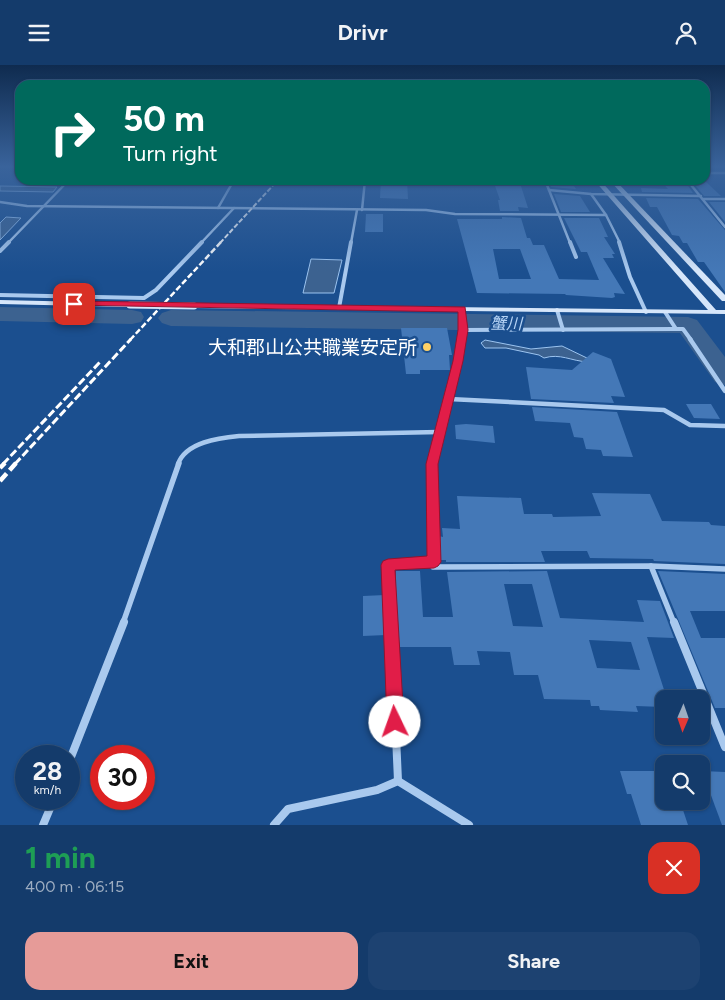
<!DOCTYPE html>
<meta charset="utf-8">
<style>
:root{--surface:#143b6b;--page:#1d4271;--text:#f1f3f6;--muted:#9dadc1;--line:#33557e;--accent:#e69b98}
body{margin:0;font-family:Figtree,"Noto Sans JP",sans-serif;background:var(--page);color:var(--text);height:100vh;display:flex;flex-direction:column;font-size:19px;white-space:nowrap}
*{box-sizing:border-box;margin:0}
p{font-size:16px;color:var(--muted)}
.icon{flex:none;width:28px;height:28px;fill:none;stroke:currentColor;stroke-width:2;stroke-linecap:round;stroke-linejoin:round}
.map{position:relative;height:760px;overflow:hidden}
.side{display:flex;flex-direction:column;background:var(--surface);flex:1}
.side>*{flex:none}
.banner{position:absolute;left:15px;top:15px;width:695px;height:105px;border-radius:15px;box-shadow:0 1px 4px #0004,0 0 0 1px var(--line);background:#00695c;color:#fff;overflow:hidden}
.needle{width:32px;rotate:182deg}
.tools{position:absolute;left:655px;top:625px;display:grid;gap:10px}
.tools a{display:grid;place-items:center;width:55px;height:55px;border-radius:10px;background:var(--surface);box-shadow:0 1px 4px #0004,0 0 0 1px var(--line);font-size:25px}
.speed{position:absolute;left:15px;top:680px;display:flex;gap:10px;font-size:25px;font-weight:700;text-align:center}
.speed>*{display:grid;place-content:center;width:65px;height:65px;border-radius:50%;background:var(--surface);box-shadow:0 1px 4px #0004,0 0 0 1px var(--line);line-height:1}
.speed small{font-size:12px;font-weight:400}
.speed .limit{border:8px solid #d22;background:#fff;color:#111}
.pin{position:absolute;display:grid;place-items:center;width:42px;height:42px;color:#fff;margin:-21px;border-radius:10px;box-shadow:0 2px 8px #0006}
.me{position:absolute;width:55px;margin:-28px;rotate:357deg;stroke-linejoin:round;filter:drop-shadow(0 0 4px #0008)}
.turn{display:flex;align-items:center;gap:18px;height:105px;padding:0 25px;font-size:22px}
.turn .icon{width:65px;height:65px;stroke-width:2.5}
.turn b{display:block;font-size:35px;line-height:42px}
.round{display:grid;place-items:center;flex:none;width:52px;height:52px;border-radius:15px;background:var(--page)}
.head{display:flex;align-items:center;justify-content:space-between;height:85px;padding:0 25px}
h1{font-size:30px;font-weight:700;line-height:38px;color:#1e9e55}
.button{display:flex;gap:10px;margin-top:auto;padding:10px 25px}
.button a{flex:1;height:58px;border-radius:15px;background:var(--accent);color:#111;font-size:20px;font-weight:700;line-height:58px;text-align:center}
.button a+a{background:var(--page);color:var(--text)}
header{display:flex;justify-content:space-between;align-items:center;height:65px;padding:0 25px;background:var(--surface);font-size:22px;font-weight:700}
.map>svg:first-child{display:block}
.water{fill:#3c6290;stroke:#9cc4f0}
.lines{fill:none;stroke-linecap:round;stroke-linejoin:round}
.river{fill:#3c6290;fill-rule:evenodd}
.building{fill:#4478b7;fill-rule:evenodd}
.street-far4{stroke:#a9c9ee;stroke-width:2.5}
.street-far3{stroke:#a9c9ee;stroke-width:4}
.street-far2{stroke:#a9c9ee;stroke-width:4.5}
.street-far1{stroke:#a9c9ee;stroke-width:5.5}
.street{stroke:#a9c9ee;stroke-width:8}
.secondary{fill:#d6e6fa;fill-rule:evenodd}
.rail-far3{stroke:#fff;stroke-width:2;stroke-dasharray:5 2;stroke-linecap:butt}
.rail-far2{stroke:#fff;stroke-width:2.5;stroke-dasharray:6 2.5;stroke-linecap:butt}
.rail-far1{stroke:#fff;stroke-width:3;stroke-dasharray:8 3;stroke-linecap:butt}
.rail{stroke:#fff;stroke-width:4.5;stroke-dasharray:10 4.5;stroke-linecap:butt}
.secondary-bridge{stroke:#d6e6fa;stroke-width:7}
.route{fill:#e11d48;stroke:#92132f}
.poi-dot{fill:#ffd166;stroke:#1b4f8f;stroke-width:2}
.labels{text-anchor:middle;stroke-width:5;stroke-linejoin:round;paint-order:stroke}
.far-water-label{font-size:16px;font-style:italic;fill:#b5d3f5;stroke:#1b4f8f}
.poi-label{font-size:19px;fill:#fff;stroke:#1b4f8f;text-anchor:end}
</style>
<header><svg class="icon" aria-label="menu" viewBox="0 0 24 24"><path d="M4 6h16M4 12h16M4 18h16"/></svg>Drivr<svg class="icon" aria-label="person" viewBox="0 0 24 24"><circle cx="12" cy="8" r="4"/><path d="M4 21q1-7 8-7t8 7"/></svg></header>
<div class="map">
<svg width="725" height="760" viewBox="0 0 725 760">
<rect width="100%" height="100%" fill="#1b4f8f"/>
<!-- water -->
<g class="water">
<path d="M 0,121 L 57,122 L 53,127 L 0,126 Z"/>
<path d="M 6,152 L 21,153 L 0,175 L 0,158 Z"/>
<path d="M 311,194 L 342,195 L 334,228 L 303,228 Z"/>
<path d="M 485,275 L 531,284 L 562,281 L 589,294 L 588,297 C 571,296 560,288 544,293 L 539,290 L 506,283 L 485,283 L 481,278 Z"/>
</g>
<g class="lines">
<!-- river -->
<g class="river">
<path d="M 0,242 L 132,245 L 141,247 L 144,252 L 141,257 L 132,259 L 0,256 Z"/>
<path d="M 171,245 L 688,252 L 697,255 L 725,292 L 725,320 L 715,317 L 680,268 L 171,261 L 162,258 L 158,253 L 162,248 Z"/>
</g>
</g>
<!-- building -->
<g class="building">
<path d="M 381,115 L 407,115 L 408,134 L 380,133 Z"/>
<path d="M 548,115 L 570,115 L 576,124 L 551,122 Z"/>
<path d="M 660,115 L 684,115 L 693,128 L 642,127 L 641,123 L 668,124 Z"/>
<path d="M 691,115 L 704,115 L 721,131 L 704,131 Z"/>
<path d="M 494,118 L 520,118 L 528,143 L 518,142 L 519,146 L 500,146 L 498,135 L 500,135 Z"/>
<path d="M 554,129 L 580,131 L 590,147 L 561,147 Z"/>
<path d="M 646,133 L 698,134 L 725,165 L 725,227 L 704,197 L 698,197 L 687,178 L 683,178 L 679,171 L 672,170 L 657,142 L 650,142 Z"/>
<path d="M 709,137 L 725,137 L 725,157 Z"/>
<path d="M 366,149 L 383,149 L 383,167 L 365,167 Z"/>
<path d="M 502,152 L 521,153 L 527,173 L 530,173 L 533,180 L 544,180 L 559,214 L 599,215 L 587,187 L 581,187 L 564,153 L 599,153 L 608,172 L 604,172 L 615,189 L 612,189 L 614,193 L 603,193 L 625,229 L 614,228 L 615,232 L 612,233 L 566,230 L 565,229 L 477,228 L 457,154 L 502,154 ZM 493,184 L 520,184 L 531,214 L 499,214 Z"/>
<path d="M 401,263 L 447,263 L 452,290 L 449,290 L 450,305 L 420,305 L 420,309 L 406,309 Z"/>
<path d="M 593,287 L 611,294 L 625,332 L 611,331 L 614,338 L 531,334 L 526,302 L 572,305 Z"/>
<path d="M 686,339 L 711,339 L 720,354 L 694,353 Z"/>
<path d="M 532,342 L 617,347 L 633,392 L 603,391 L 601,385 L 586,384 L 583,373 L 574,372 L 570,358 L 535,356 Z"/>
<path d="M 466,359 L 493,361 L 495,378 L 456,374 L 455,360 Z"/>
<path d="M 592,428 L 650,429 L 662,456 L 709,457 L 711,460 L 725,461 L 725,499 L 654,496 L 653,494 L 590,493 L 587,486 L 541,486 L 545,497 L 446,497 L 446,495 L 441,495 L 439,471 L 443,472 L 442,463 L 460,464 L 457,431 L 521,433 L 524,449 L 552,449 L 553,452 L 601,451 Z"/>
<path d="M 396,506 L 420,506 L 423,552 L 453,552 L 447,507 L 547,506 L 560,553 L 644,557 L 637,535 L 660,536 L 674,573 L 647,572 L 667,634 L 661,634 L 663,642 L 636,641 L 638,647 L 600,645 L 599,641 L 591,641 L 590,635 L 544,634 L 538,610 L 514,610 L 510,587 L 477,586 L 480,600 L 454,600 L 451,582 L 400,582 L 395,554 ZM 504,519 L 532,519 L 543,562 L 513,561 ZM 589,575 L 631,577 L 640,605 L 597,603 Z"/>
<path d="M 658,506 L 725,509 L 725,546 L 690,546 L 701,573 L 725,573 L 725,643 L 715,643 Z"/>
<path d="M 385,530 L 386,570 L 363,571 L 363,531 Z"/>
<path d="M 620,706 L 664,706 L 664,746 L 683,745 L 688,760 L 641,760 L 631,729 L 627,729 Z"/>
<path d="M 702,706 L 725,707 L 725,760 L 722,760 Z"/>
</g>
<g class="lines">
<!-- street-far4 -->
<g class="street-far4">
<path d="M 705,108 L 725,108"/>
<path d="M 545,115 L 570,178"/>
<path d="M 687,115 L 725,162"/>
<path d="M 549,125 L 591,129 L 701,131"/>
<path d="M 703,134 L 725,134"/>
<path d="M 0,137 L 27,141 L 426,145 L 455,149 L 606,150 L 591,129"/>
<path d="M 218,143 L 234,115"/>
<path d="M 362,145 L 365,115"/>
<path d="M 606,150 L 620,178"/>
<path d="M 8,178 L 69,115"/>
<path d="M 201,178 L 234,143"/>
<path d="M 351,178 L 357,145"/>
</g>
<!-- street-far3 -->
<g class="street-far3">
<path d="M 570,177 L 576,192"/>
<path d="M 619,177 L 630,212 L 646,247"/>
<path d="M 0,186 L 9,177"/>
<path d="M 0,230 L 144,233 L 156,225 L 202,177"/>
<path d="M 339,243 L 351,177"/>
<path d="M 557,245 L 563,265"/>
<path d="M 665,247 L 676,264 L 683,264 L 691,275"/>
<path d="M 463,265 L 676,264"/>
<path d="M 460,275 L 462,244"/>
</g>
<!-- street-far2 -->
<g class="street-far2">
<path d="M 690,274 L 725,326"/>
<path d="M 449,334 L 664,345 L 690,360 L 725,361"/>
<path d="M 178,399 C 186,377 219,373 239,371 L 439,367"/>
<path d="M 432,399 L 461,274"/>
</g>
<!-- street-far1 -->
<g class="street-far1">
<path d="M 432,398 L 433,502 L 651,501 L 725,504"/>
<path d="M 651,501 L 674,558"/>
<path d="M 123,558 L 179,398"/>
<path d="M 391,558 L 388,500 L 434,497"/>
</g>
<!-- street -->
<g class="street">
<path d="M 391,557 L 398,716"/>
<path d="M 674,557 L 725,682"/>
<path d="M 69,697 L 124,557"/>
<path d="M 43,760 L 54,734"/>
<path d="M 274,760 L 288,744 L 377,725 L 398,716 L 469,760"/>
</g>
<!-- secondary -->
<g class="secondary">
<path d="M 594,115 L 600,115 L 716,245 L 725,245 L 725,249 L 194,243 L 190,241 L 194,239 L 708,245 Z"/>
<path d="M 609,115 L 615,115 L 725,230 L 725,236 L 722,236 Z"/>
<path d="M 0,235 L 130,238 L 134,240 L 130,242 L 0,239 Z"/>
</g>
<!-- rail-far3 -->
<path class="rail-far3" d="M 220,178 L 278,115"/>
<!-- rail-far2 -->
<path class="rail-far2" d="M 130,275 L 221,177"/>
<!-- rail-far1 -->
<g class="rail-far1">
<path d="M 3,399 L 101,296"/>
<path d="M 15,399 L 131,274"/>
</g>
<!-- rail -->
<g class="rail">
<path d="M 0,403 L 5,398"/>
<path d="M 0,416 L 16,398"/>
</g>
<!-- secondary-bridge -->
<path class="secondary-bridge" d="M 130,240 L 194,241"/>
</g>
<!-- sky -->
<linearGradient id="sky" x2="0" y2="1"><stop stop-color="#0f2b4f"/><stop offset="0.49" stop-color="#39639b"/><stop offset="1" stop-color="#39639b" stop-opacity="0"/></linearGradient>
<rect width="725" height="207" fill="url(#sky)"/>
<!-- route -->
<path class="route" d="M 74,236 L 465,242 L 468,265 L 463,296 L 438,399 L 441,497 L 438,501 L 434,503 L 395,505 L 404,657 L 401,663 L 395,666 L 389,663 L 387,657 L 381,500 L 383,496 L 388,494 L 427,491 L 426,399 L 453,296 L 458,265 L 458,247 L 71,240 L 71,237 Z"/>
<!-- markers -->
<circle class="poi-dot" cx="427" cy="282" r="5"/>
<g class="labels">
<!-- far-water labels -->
<g class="far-water-label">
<text transform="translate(506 258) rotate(1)" y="6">蟹川</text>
</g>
<!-- poi labels -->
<g class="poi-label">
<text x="417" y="289">大和郡山公共職業安定所</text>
</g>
</g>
</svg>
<div class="tools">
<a><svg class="needle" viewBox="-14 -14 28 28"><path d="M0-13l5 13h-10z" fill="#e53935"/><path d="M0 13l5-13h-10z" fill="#9dadc1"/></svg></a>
<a><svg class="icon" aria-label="search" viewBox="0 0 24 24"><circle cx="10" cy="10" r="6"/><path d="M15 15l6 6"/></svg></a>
</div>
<div class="speed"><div>28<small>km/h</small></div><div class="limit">30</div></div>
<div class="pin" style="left:74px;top:239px;background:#d93025"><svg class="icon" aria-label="arrive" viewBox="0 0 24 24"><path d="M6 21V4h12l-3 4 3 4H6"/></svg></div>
<svg class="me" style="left:395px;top:657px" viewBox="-20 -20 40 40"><circle r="19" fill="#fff"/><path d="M0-13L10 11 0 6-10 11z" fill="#e11d48"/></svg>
<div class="banner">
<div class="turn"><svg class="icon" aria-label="right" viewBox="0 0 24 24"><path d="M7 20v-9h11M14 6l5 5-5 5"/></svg><div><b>50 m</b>Turn right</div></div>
</div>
</div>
<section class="side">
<div class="head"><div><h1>1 min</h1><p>400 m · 06:15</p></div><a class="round" style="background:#d93025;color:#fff"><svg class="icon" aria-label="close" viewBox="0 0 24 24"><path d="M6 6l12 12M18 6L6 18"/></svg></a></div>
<div class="button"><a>Exit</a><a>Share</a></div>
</section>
